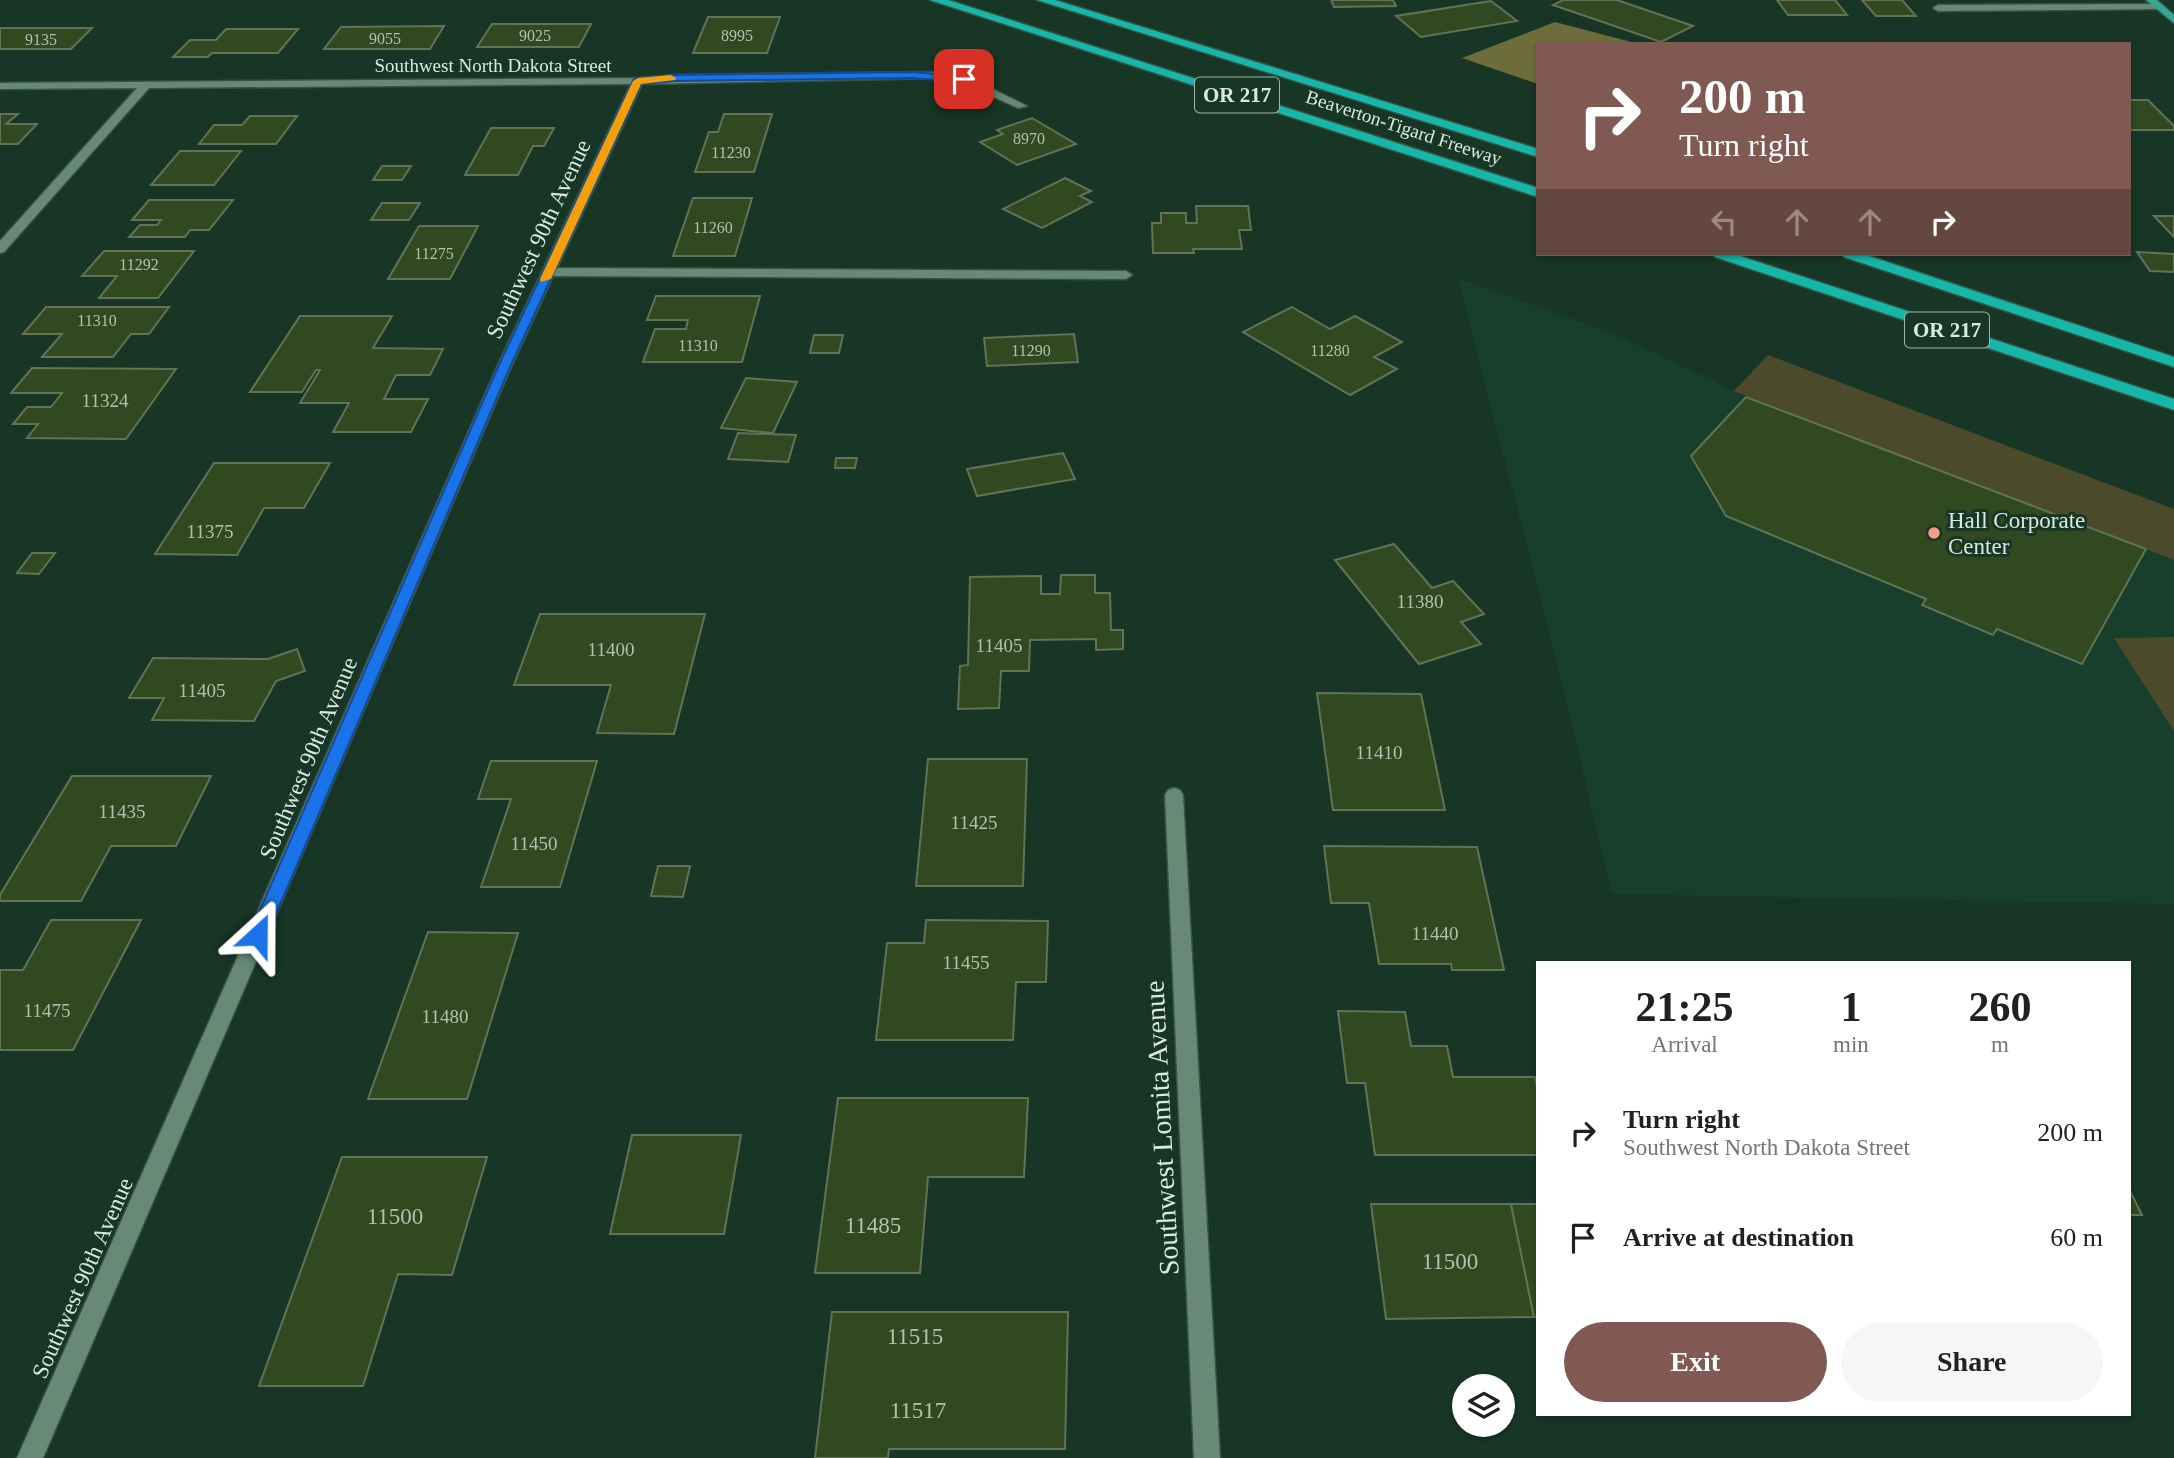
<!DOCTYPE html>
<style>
:root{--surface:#fff;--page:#f6f6f6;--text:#202124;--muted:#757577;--accent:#7f5952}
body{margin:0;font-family:"Times New Roman",serif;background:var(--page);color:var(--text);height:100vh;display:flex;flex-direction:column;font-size:26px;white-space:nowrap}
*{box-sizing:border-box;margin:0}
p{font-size:23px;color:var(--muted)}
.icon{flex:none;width:38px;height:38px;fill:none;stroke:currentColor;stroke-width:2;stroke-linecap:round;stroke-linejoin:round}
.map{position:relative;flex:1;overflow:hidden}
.sheet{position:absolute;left:1536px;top:961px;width:595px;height:455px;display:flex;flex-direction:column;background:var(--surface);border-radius:0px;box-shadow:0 2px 5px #0004}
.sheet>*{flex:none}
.banner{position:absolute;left:1536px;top:42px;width:595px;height:214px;border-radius:0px;box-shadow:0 2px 5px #0004;background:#7f5952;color:#fff;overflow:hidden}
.buttons{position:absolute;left:1452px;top:1374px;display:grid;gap:14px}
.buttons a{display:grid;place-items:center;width:63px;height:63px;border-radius:50%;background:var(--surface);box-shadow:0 2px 5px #0004;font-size:35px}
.pin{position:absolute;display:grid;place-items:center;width:60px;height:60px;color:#fff;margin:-30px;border-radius:14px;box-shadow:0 4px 10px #0006}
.me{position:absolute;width:77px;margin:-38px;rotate:24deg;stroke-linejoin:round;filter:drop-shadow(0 0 5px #0008)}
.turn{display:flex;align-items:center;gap:24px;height:147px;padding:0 28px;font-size:32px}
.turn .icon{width:91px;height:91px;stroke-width:2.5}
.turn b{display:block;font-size:49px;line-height:60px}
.lanes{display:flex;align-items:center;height:66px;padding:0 28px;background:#0003;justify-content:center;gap:35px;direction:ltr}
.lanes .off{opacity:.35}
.eta{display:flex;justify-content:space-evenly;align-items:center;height:119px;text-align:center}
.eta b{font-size:42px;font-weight:600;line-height:49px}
.primary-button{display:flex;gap:14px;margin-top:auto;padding:14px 28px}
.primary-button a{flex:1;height:80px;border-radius:42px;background:var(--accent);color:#fff;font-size:28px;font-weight:600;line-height:80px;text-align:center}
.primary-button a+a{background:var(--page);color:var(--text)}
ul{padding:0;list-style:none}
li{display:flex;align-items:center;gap:21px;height:105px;padding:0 28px}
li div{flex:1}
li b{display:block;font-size:26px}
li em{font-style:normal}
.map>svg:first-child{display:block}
.built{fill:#173f2b}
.green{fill:#4b4b2b}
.forest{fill:#6c6d3a}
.building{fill:#314920;stroke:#617256;stroke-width:2}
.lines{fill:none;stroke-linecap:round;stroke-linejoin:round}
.minor-casing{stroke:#385245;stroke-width:3}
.major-casing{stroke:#385245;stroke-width:3}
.highway-casing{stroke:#385245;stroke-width:3}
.minor{fill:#688976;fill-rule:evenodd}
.major{fill:#36a594;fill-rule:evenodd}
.highway{fill:#14b7a8;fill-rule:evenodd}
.route{fill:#1a73e8;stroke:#114b97;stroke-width:2}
.slow{fill:#f59e0b}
.poi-dot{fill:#f49e8a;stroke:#173626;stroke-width:2.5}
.labels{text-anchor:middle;stroke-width:6;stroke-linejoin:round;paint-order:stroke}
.far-number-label{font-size:16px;fill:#aec2af}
.far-street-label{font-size:19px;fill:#d8eadf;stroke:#173626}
.number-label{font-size:19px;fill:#aec2af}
.shield{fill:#173626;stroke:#9eb4a8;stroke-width:2}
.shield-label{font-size:21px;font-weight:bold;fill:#d8eadf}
.street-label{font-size:23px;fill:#d8eadf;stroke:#173626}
.poi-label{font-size:23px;fill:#d8eadf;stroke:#173626;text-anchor:start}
.near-number-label{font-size:23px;fill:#aec2af}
.near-street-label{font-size:28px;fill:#d8eadf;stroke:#173626}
</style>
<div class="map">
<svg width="2174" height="1458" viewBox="0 0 2174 1458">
<rect width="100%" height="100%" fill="#173626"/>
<!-- built -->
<path class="built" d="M 1458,278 L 1615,334 L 1734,391 L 2174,560 L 2174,637 L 2115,638 L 2174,731 L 2174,904 L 1612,894 L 1561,680 Z"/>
<!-- green -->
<g class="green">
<path d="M 1768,355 L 2174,509 L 2174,560 L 1734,391 Z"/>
<path d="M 2174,637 L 2174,731 L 2114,638 Z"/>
</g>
<!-- forest -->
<path class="forest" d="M 1555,22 L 1639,44 L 1538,44 L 1538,84 L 1462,58 Z"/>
<!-- building -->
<g class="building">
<path d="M 1331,0 L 1393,0 L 1396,6 L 1334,7 Z"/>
<path d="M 1563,0 L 1617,0 L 1693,26 L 1661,42 L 1553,5 Z"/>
<path d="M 1777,0 L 1835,0 L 1847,15 L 1788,15 Z"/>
<path d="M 1862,0 L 1902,0 L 1916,16 L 1876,16 Z"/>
<path d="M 1491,1 L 1517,21 L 1421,37 L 1396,16 Z"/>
<path d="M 708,17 L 780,17 L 767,53 L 693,53 Z"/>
<path d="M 492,24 L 591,24 L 579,47 L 477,47 Z"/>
<path d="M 444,26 L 430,49 L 324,49 L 341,27 Z"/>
<path d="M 0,28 L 92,28 L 71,49 L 0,49 Z"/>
<path d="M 226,29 L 298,29 L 278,53 L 212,53 L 208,57 L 173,57 L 190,40 L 216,40 Z"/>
<path d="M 2130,100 L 2148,100 L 2174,126 L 2174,130 L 2130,130 Z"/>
<path d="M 0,114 L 18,114 L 6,124 L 37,124 L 18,144 L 0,144 Z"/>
<path d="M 724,114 L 772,114 L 754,172 L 695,172 L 709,132 L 718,132 Z"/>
<path d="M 250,116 L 297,116 L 276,144 L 199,144 L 214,125 L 242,125 Z"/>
<path d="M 1032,118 L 1076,144 L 1017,165 L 980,142 L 1003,134 L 997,130 Z"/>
<path d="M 491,128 L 554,128 L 544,146 L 533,146 L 518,175 L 465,175 Z"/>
<path d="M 180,151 L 241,151 L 214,185 L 151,185 Z"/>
<path d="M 382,166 L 411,166 L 402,180 L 373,180 Z"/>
<path d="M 1065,178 L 1091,191 L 1080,196 L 1092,202 L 1042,228 L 1003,209 Z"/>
<path d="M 693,198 L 752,198 L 735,256 L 673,256 Z"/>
<path d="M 149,200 L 233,200 L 209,230 L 190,230 L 185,237 L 129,237 L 140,225 L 157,225 L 161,220 L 132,220 Z"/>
<path d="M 382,203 L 420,203 L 409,220 L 371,220 Z"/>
<path d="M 1196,206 L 1248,206 L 1251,230 L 1239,230 L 1242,249 L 1193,249 L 1194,253 L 1153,253 L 1152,223 L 1161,223 L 1161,213 L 1186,213 L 1186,223 L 1197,223 Z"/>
<path d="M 2154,216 L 2174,216 L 2174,237 Z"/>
<path d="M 419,226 L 478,226 L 450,279 L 388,279 Z"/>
<path d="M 104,251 L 194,251 L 158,298 L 99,298 L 117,276 L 82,276 Z"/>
<path d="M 2137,252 L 2174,254 L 2174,272 L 2150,271 Z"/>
<path d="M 656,296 L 760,296 L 742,362 L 643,362 L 655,329 L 686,329 L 688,320 L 647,320 Z"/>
<path d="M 46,307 L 169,307 L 149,334 L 131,334 L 113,357 L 42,357 L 62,334 L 23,334 Z"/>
<path d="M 1292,307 L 1330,329 L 1355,316 L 1402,342 L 1374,357 L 1397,369 L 1350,395 L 1243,332 Z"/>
<path d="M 300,316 L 392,316 L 373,348 L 443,349 L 430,375 L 396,375 L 384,399 L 428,399 L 411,432 L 333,432 L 349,403 L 300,403 L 320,370 L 316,370 L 302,392 L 250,392 Z"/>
<path d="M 1074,334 L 1078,362 L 987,366 L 984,338 Z"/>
<path d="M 814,335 L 843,335 L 839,353 L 810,353 Z"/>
<path d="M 32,368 L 176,369 L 126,439 L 27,438 L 38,424 L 13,424 L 27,407 L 51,407 L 62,393 L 11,393 Z"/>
<path d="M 746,378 L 797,382 L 773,433 L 721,428 Z"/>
<path d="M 1746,397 L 2146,549 L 2082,664 L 1997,629 L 1993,635 L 1922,605 L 1926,599 L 1726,516 L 1691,456 Z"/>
<path d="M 738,433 L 796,435 L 788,462 L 728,459 Z"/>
<path d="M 1063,453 L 1075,479 L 977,496 L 967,469 Z"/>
<path d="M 836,458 L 857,458 L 855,468 L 835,468 Z"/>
<path d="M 214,463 L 330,463 L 304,508 L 264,508 L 237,555 L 155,554 Z"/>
<path d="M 1394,544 L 1432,588 L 1453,581 L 1484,614 L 1461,622 L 1481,644 L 1419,664 L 1335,560 Z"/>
<path d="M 32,553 L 55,553 L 39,574 L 17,573 Z"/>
<path d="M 1061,575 L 1095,575 L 1095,593 L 1110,593 L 1111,630 L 1123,630 L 1123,649 L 1096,650 L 1096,639 L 1030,640 L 1029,671 L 1001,671 L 999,708 L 958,709 L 960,666 L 968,665 L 970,577 L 1041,576 L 1041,594 L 1060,594 Z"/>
<path d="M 540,614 L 705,614 L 674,734 L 597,733 L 611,685 L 514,685 Z"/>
<path d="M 297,649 L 305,671 L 276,681 L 254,721 L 152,720 L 164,698 L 129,698 L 153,658 L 268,659 Z"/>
<path d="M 1317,693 L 1421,694 L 1445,810 L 1333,810 Z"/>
<path d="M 928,759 L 1027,759 L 1023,886 L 916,886 Z"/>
<path d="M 491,761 L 597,761 L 560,887 L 481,887 L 511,799 L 478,799 Z"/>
<path d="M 72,776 L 211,776 L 176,846 L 111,846 L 81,901 L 0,901 L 0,895 Z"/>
<path d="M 1324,846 L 1477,847 L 1504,970 L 1452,970 L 1451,964 L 1379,964 L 1369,903 L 1331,903 Z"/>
<path d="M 658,866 L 690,866 L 683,897 L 651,896 Z"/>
<path d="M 51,920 L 141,920 L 73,1050 L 0,1050 L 0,970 L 23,970 Z"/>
<path d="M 926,920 L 1048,921 L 1046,982 L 1016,982 L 1013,1040 L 876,1040 L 887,943 L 924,943 Z"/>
<path d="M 428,932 L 518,933 L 467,1099 L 368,1099 Z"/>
<path d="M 1338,1011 L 1405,1012 L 1411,1046 L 1447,1046 L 1453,1077 L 1535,1077 L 1538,1094 L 1538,1155 L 1375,1155 L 1365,1083 L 1347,1083 Z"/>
<path d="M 838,1098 L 1028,1098 L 1024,1177 L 928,1177 L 920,1273 L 815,1273 Z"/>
<path d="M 632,1135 L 741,1135 L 724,1234 L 610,1234 Z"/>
<path d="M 342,1157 L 487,1157 L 452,1275 L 398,1274 L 363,1386 L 259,1386 Z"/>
<path d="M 2130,1191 L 2142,1215 L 2130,1215 Z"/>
<path d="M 1371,1204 L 1511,1204 L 1534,1317 L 1386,1319 Z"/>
<path d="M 1511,1204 L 1538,1204 L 1538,1317 L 1534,1317 Z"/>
<path d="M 832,1312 L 1068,1312 L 1065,1449 L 889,1449 L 888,1458 L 815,1458 Z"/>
</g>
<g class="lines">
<!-- minor casing -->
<g class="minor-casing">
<g id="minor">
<path d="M 2159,4 L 2162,5 L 2162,9 L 1938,11 L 1933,8 L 1938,5 Z"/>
<path d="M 938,72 L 968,77 L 1027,106 L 1018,108 L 961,82 L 938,78 L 642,84 L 557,268 L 1126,271 L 1132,275 L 1126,279 L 553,276 L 511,367 L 43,1458 L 17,1458 L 497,367 L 631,84 L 149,88 L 4,252 L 0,253 L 0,241 L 137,88 L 0,89 L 0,83 L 638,78 L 674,75 Z"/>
<path d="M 1174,788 L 1180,790 L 1183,795 L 1220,1458 L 1194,1458 L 1165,795 L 1168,790 Z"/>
</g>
</g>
<!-- major casing -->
<g class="major-casing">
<path id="major" d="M 2146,0 L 2157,0 L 2174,15 L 2174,23 Z"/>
</g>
<!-- highway casing -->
<g class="highway-casing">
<g id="highway">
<path d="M 930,0 L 948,0 L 1538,188 L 1538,197 Z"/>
<path d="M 1037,0 L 1055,0 L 1538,149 L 1538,157 Z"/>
<path d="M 1713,254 L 1734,254 L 2174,399 L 2174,410 L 1715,257 Z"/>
<path d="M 1842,254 L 1863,254 L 2174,357 L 2174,367 L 1844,257 Z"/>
</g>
</g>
<!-- minor -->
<use href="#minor" class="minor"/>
<!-- major -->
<use href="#major" class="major"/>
<!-- highway -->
<use href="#highway" class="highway"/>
</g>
<!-- route -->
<path class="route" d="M 911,72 L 964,76 L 969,79 L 964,82 L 911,78 L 674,81 L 641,84 L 510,367 L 267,935 L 264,941 L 258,943 L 252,941 L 249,935 L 498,367 L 634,79 L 674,75 Z"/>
<!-- slow -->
<path class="slow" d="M 671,75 L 676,78 L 675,80 L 641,84 L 551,279 L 541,282 L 540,279 L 633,81 L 638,78 Z"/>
<!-- markers -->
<circle class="poi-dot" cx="1934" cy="533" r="7"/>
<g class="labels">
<!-- far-number labels -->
<g class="far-number-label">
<text x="535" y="41">9025</text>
<text x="737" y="41">8995</text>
<text x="385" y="44">9055</text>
<text x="41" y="45">9135</text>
<text x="1029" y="144">8970</text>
<text x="731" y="158">11230</text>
<text x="713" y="233">11260</text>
<text x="434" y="259">11275</text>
<text x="139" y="270">11292</text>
<text x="97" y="326">11310</text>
<text x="698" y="351">11310</text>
<text x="1031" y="356">11290</text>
<text x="1330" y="356">11280</text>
</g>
<!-- far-street labels -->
<g class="far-street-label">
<text x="493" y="72">Southwest North Dakota Street</text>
<text transform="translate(1404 127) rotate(18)" y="7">Beaverton-Tigard Freeway</text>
</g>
<!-- number labels -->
<g class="number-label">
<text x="105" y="407">11324</text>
<text x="210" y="538">11375</text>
<text x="1420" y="608">11380</text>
<text x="999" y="652">11405</text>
<text x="611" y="656">11400</text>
<text x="202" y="697">11405</text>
<text x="1379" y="759">11410</text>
<text x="122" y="818">11435</text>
<text x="974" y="829">11425</text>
<text x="534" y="850">11450</text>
<text x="1435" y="940">11440</text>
<text x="966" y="969">11455</text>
<text x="47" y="1017">11475</text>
<text x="445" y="1023">11480</text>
</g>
<!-- shield labels -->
<g class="shield">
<rect x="1195" y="77.5" width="84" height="35" rx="5"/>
<rect x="1905" y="312.5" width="84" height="35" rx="5"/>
</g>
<g class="shield-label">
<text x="1237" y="102">OR 217</text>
<text x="1947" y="337">OR 217</text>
</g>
<!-- street labels -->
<g class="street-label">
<text transform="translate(538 239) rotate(-65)" y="8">Southwest 90th Avenue</text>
<text transform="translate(308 758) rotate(-67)" y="8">Southwest 90th Avenue</text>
<text transform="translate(82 1278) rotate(-66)" y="8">Southwest 90th Avenue</text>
</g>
<!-- poi labels -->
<g class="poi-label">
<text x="1948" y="528">Hall Corporate<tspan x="1948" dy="26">Center</tspan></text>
</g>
<!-- near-number labels -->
<g class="near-number-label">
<text x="395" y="1224">11500</text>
<text x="873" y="1233">11485</text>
<text x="1450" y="1269">11500</text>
<text x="915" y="1344">11515</text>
<text x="918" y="1418">11517</text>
</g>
<!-- near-street labels -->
<g class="near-street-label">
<text transform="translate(1161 1128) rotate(-93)" y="10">Southwest Lomita Avenue</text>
</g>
</g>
</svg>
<div class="buttons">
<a><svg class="icon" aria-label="layers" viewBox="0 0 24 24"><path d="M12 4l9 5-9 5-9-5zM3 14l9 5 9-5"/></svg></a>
</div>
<div class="pin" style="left:964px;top:79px;background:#d93025"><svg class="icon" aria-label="arrive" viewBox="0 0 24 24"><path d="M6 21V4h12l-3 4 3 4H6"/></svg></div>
<svg class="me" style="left:258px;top:935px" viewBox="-20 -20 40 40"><path d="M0-17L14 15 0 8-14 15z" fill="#1a73e8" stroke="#fff" stroke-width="4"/></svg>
<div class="banner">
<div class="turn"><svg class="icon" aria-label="right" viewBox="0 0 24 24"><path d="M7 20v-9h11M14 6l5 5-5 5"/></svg><div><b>200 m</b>Turn right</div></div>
<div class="lanes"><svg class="icon off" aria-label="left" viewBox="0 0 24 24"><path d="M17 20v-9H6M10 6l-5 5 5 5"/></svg><svg class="icon off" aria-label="ahead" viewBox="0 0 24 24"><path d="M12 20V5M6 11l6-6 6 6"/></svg><svg class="icon off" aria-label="ahead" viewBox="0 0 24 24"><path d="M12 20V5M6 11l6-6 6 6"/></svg><svg class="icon" aria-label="right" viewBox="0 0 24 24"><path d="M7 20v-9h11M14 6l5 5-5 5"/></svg></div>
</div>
<section class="sheet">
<div class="eta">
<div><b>21:25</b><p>Arrival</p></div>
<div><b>1</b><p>min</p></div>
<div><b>260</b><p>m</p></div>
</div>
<ul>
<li><svg class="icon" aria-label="right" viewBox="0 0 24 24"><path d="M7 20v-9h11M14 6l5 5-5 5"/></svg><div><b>Turn right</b><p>Southwest North Dakota Street</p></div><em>200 m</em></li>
<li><svg class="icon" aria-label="arrive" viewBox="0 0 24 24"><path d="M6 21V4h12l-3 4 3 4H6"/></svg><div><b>Arrive at destination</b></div><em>60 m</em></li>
</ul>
<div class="primary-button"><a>Exit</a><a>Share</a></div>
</section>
</div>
